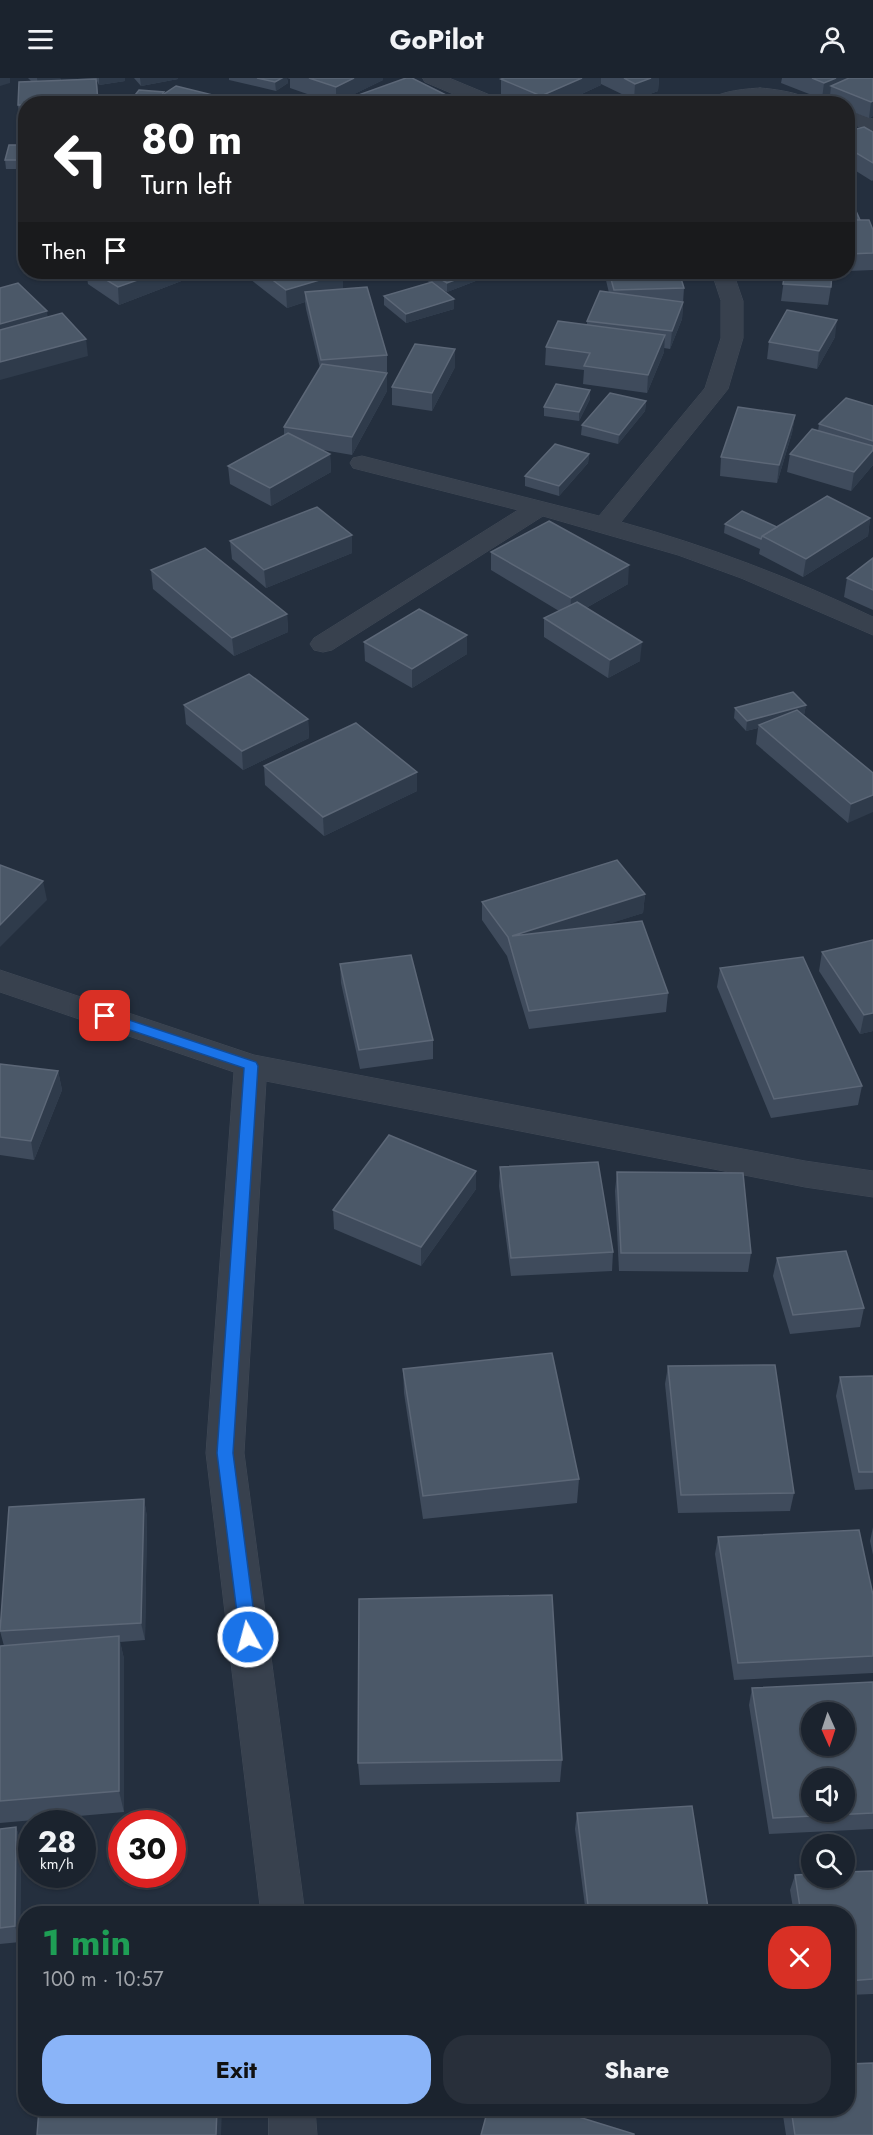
<!DOCTYPE html>
<meta charset="utf-8">
<style>
:root{--surface:#1b232e;--page:#282f3a;--text:#f1f3f6;--muted:#a0a4aa;--line:#39404a;--accent:#8ab4f8}
body{margin:0;font-family:Jost,sans-serif;background:var(--page);color:var(--text);height:100vh;display:flex;flex-direction:column;font-size:22px;white-space:nowrap}
*{box-sizing:border-box;margin:0}
p{font-size:20px;color:var(--muted)}
.icon{flex:none;width:33px;height:33px;fill:none;stroke:currentColor;stroke-width:2;stroke-linecap:round;stroke-linejoin:round}
.map{position:relative;flex:1;overflow:hidden}
.panel{position:absolute;left:18px;top:1828px;width:837px;height:210px;display:flex;flex-direction:column;background:var(--surface);border-radius:24px;box-shadow:0 2px 4px #0004,0 0 0 2px var(--line)}
.panel>*{flex:none}
.top-card{position:absolute;left:18px;top:18px;width:837px;height:183px;border-radius:24px;box-shadow:0 2px 4px #0004,0 0 0 2px var(--line);background:#202124;color:#fff;overflow:hidden}
.needle{width:39px;rotate:177deg}
.buttons{position:absolute;left:801px;top:1624px;display:grid;gap:12px}
.buttons a{display:grid;place-items:center;width:54px;height:54px;border-radius:50%;background:var(--surface);box-shadow:0 2px 4px #0004,0 0 0 2px var(--line);font-size:30px}
.speed{position:absolute;left:18px;top:1732px;display:flex;gap:12px;font-size:30px;font-weight:700;text-align:center}
.speed>*{display:grid;place-content:center;width:78px;height:78px;border-radius:50%;background:var(--surface);box-shadow:0 2px 4px #0004,0 0 0 2px var(--line);line-height:1}
.speed small{font-size:15px;font-weight:400}
.speed .limit{border:9px solid #d22;background:#fff;color:#111}
.pin{position:absolute;display:grid;place-items:center;width:51px;height:51px;color:#fff;margin:-26px;border-radius:12px;box-shadow:0 3px 9px #0006}
.me{position:absolute;width:66px;margin:-33px;rotate:353deg;stroke-linejoin:round;filter:drop-shadow(0 0 4px #0008)}
.turn{display:flex;align-items:center;gap:21px;height:126px;padding:0 24px;font-size:27px}
.turn .icon{width:78px;height:78px;stroke-width:2.5}
.turn b{display:block;font-size:42px;line-height:51px}
.then{display:flex;align-items:center;height:57px;padding:0 24px;background:#0003;gap:12px;font-size:22px}
.round{display:grid;place-items:center;flex:none;width:63px;height:63px;border-radius:24px;background:var(--page)}
.summary{display:flex;align-items:center;justify-content:space-between;height:102px;padding:0 24px}
h1{font-size:36px;font-weight:700;line-height:45px;color:#1e9e55}
.cta{display:flex;gap:12px;margin-top:auto;padding:12px 24px}
.cta a{flex:1;height:69px;border-radius:24px;background:var(--accent);color:#111;font-size:24px;font-weight:700;line-height:69px;text-align:center}
.cta a+a{background:var(--page);color:var(--text)}
header{display:flex;justify-content:space-between;align-items:center;height:78px;padding:0 24px;background:var(--surface);font-size:27px;font-weight:700}
.map>svg:first-child{display:block}
.lines{fill:none;stroke-linecap:round;stroke-linejoin:round}
.street-casing{stroke:#414a57;stroke-width:1}
.street{fill:#38414e;fill-rule:evenodd}
.wall{fill:#3f4b5c}
.shaded-wall{fill:#2f3b4b}
.building{fill:#4b5868;stroke:#5c6777;stroke-width:1.5;fill-rule:evenodd}
.route{fill:#1a73e8;stroke:#114b97;stroke-width:1.5}
</style>
<header><svg class="icon" aria-label="menu" viewBox="0 0 24 24"><path d="M4 6h16M4 12h16M4 18h16"/></svg>GoPilot<svg class="icon" aria-label="person" viewBox="0 0 24 24"><circle cx="12" cy="8" r="4"/><path d="M4 21q1-7 8-7t8 7"/></svg></header>
<div class="map">
<svg width="873" height="2057" viewBox="0 0 873 2057">
<rect width="100%" height="100%" fill="#242f3e"/>
<g class="lines">
<!-- street casing -->
<g class="street-casing">
<g id="street">
<path d="M 423,0 L 449,0 L 502,22 L 504,26 L 477,26 L 425,4 Z"/>
<path d="M 760,10 C 773,11 807,15 815,26 L 784,26 L 760,22 L 734,26 L 705,26 C 715,13 745,11 760,10 Z"/>
<path d="M 848,33 L 873,41 L 873,53 L 848,45 Z"/>
<path d="M 712,194 L 733,194 L 743,223 L 743,260 L 728,311 L 621,444 C 708,468 792,500 873,539 L 873,557 L 741,500 L 678,477 L 543,438 L 332,572 L 323,574 L 314,572 L 310,566 L 314,560 L 518,432 L 353,390 L 350,385 L 353,380 L 362,378 L 599,438 L 705,310 L 721,260 L 721,223 Z"/>
<path d="M 0,892 L 254,977 L 805,1083 L 873,1093 L 873,1119 L 805,1109 L 266,1003 L 244,1375 L 305,1836 L 261,1836 L 206,1375 L 234,994 L 0,914 Z"/>
<path d="M 269,2031 L 315,2031 L 317,2057 L 269,2057 Z"/>
</g>
</g>
<!-- street -->
<use href="#street" class="street"/>
</g>
<!-- wall -->
<g class="wall">
<path d="M 28,0 L 60,0 L 61,2 L 94,0 L 125,0 L 125,3 L 99,7 L 97,3 L 99,26 L 26,26 L 26,43 L 20,43 L 18,27 L 32,4 Z"/>
<path d="M 134,0 L 178,0 L 178,1 L 141,8 Z"/>
<path d="M 229,0 L 383,0 L 383,2 L 342,22 L 448,26 L 336,26 L 290,10 L 290,1 L 287,0 L 288,5 L 276,13 L 229,2 Z"/>
<path d="M 504,0 L 659,0 L 658,13 L 634,22 L 601,6 L 601,7 L 560,26 L 520,26 L 501,17 L 501,1 Z"/>
<path d="M 782,0 L 873,0 L 873,38 L 869,40 L 848,32 L 848,26 L 832,26 L 829,24 L 830,18 L 822,21 L 781,5 Z"/>
<path d="M 164,16 L 217,26 L 128,26 Z"/>
<path d="M 848,53 L 873,54 L 873,102 L 872,103 L 848,88 Z"/>
<path d="M 26,67 L 26,91 L 6,91 L 5,82 Z"/>
<path d="M 848,125 L 860,142 L 873,152 L 873,192 L 848,193 Z"/>
<path d="M 86,194 L 197,194 L 197,197 L 119,227 L 88,206 Z"/>
<path d="M 241,194 L 341,194 L 343,195 L 343,211 L 387,277 L 387,294 L 385,295 L 387,295 L 387,313 L 352,377 L 323,372 L 330,376 L 331,394 L 271,428 L 230,406 L 228,388 L 284,357 L 284,349 L 320,290 L 306,231 L 305,224 L 287,230 Z"/>
<path d="M 417,194 L 495,194 L 494,196 L 447,214 L 439,210 L 454,231 L 406,245 L 384,227 L 384,218 L 431,205 L 417,197 Z"/>
<path d="M 604,194 L 679,194 L 684,210 L 682,241 L 670,271 L 664,270 L 664,274 L 647,315 L 583,306 L 584,292 L 545,287 L 546,269 L 587,246 L 587,243 L 609,215 Z"/>
<path d="M 785,194 L 831,209 L 828,227 L 781,223 Z"/>
<path d="M 835,259 L 817,291 L 767,281 L 769,264 Z"/>
<path d="M 455,289 L 432,333 L 392,327 L 392,309 Z"/>
<path d="M 590,321 L 579,343 L 544,338 L 544,329 Z"/>
<path d="M 646,323 L 645,333 L 618,366 L 581,357 L 582,347 Z"/>
<path d="M 873,328 L 873,387 L 851,413 L 787,394 L 790,376 L 818,353 L 819,346 Z"/>
<path d="M 795,337 L 792,355 L 777,405 L 720,398 L 721,379 Z"/>
<path d="M 589,376 L 588,385 L 559,418 L 525,408 L 525,398 Z"/>
<path d="M 870,440 L 868,458 L 803,499 L 759,476 L 760,471 L 724,455 L 725,446 L 777,449 Z"/>
<path d="M 230,463 L 352,475 L 266,510 L 232,481 Z"/>
<path d="M 491,474 L 628,506 L 586,530 L 640,583 L 608,600 L 544,559 L 544,540 L 559,533 L 491,492 Z"/>
<path d="M 873,480 L 873,532 L 844,519 L 847,500 Z"/>
<path d="M 151,492 L 287,536 L 288,554 L 234,578 L 153,511 Z"/>
<path d="M 364,564 L 467,576 L 412,610 L 365,583 Z"/>
<path d="M 184,627 L 308,641 L 309,660 L 243,692 L 186,646 Z"/>
<path d="M 806,627 L 804,637 L 873,695 L 848,745 L 756,666 L 758,650 L 746,653 L 734,640 L 735,630 Z"/>
<path d="M 264,688 L 417,694 L 417,713 L 324,758 L 265,707 Z"/>
<path d="M 645,816 L 643,835 L 604,847 L 668,915 L 666,934 L 529,951 L 507,878 L 482,842 L 482,824 Z"/>
<path d="M 873,862 L 873,953 L 860,956 L 819,893 L 822,874 Z"/>
<path d="M 340,886 L 433,962 L 433,981 L 360,991 L 341,905 Z"/>
<path d="M 720,890 L 862,1008 L 858,1027 L 771,1040 L 717,909 Z"/>
<path d="M 0,986 L 58,993 L 62,1012 L 34,1082 L 0,1077 Z"/>
<path d="M 500,1089 L 613,1174 L 612,1193 L 511,1198 L 499,1108 Z"/>
<path d="M 476,1093 L 476,1111 L 421,1188 L 334,1151 L 333,1132 Z"/>
<path d="M 617,1094 L 751,1175 L 748,1194 L 619,1193 L 615,1113 Z"/>
<path d="M 777,1180 L 864,1230 L 860,1249 L 790,1256 L 773,1198 Z"/>
<path d="M 668,1288 L 794,1415 L 790,1433 L 678,1435 L 665,1306 Z"/>
<path d="M 403,1291 L 579,1401 L 577,1425 L 423,1441 L 404,1315 Z"/>
<path d="M 873,1298 L 873,1411 L 855,1412 L 836,1318 L 840,1299 Z"/>
<path d="M 144,1421 L 147,1439 L 145,1562 L 120,1564 L 124,1581 L 124,1734 L 0,1745 L 0,1568 L 4,1568 L 0,1553 Z"/>
<path d="M 873,1449 L 873,1477 L 870,1463 Z"/>
<path d="M 718,1459 L 873,1517 L 873,1595 L 734,1602 L 715,1476 Z"/>
<path d="M 873,1604 L 873,1751 L 769,1756 L 749,1627 L 752,1610 Z"/>
<path d="M 562,1682 L 560,1704 L 360,1707 L 358,1685 Z"/>
<path d="M 577,1735 L 709,1836 L 586,1836 L 575,1751 Z"/>
<path d="M 16,1749 L 21,1765 L 20,1864 L 0,1866 L 0,1751 Z"/>
<path d="M 873,1793 L 873,1916 L 848,1917 L 848,1836 L 794,1836 L 790,1812 L 795,1797 Z"/>
<path d="M 782,2031 L 848,2031 L 873,2057 L 786,2057 Z"/>
</g>
<!-- shaded-wall -->
<g class="shaded-wall">
<path d="M 0,0 L 10,0 L 10,5 L 0,8 Z"/>
<path d="M 37,0 L 60,0 L 61,4 L 38,9 Z"/>
<path d="M 99,0 L 125,0 L 125,3 L 99,7 Z"/>
<path d="M 140,0 L 178,0 L 178,1 L 141,8 Z"/>
<path d="M 282,0 L 287,0 L 288,5 L 276,13 L 275,4 Z"/>
<path d="M 354,0 L 383,0 L 383,2 L 336,25 L 336,9 Z"/>
<path d="M 582,0 L 601,0 L 601,7 L 560,26 L 541,26 L 541,18 Z"/>
<path d="M 651,0 L 659,0 L 658,13 L 634,22 L 635,6 Z"/>
<path d="M 836,0 L 862,0 L 831,8 L 830,18 L 822,21 L 824,5 Z"/>
<path d="M 164,14 L 165,26 L 155,26 Z"/>
<path d="M 217,18 L 217,26 L 206,26 Z"/>
<path d="M 448,18 L 448,26 L 427,26 Z"/>
<path d="M 873,23 L 873,38 L 869,40 L 871,24 Z"/>
<path d="M 160,194 L 197,194 L 197,197 L 119,227 L 118,209 Z"/>
<path d="M 476,194 L 495,194 L 494,196 L 447,214 L 447,205 Z"/>
<path d="M 343,195 L 343,212 L 305,214 L 305,224 L 287,230 L 286,212 Z"/>
<path d="M 454,221 L 454,231 L 406,245 L 406,236 Z"/>
<path d="M 683,224 L 682,241 L 670,271 L 672,253 Z"/>
<path d="M 47,233 L 49,251 L 0,265 L 0,246 Z"/>
<path d="M 837,242 L 835,259 L 817,291 L 819,273 Z"/>
<path d="M 665,257 L 664,274 L 647,315 L 648,297 Z"/>
<path d="M 86,261 L 88,278 L 0,302 L 0,284 Z"/>
<path d="M 455,271 L 455,289 L 432,333 L 432,315 Z"/>
<path d="M 387,295 L 387,313 L 352,377 L 352,359 Z"/>
<path d="M 590,312 L 590,321 L 579,343 L 579,334 Z"/>
<path d="M 646,323 L 645,333 L 618,366 L 619,357 Z"/>
<path d="M 795,337 L 792,355 L 777,405 L 779,387 Z"/>
<path d="M 873,372 L 873,387 L 851,413 L 854,394 Z"/>
<path d="M 330,376 L 331,394 L 271,428 L 270,410 Z"/>
<path d="M 589,376 L 588,385 L 559,418 L 559,408 Z"/>
<path d="M 870,440 L 868,458 L 803,499 L 806,481 Z"/>
<path d="M 352,457 L 352,475 L 266,510 L 264,492 Z"/>
<path d="M 629,487 L 628,506 L 570,539 L 571,520 Z"/>
<path d="M 287,536 L 288,554 L 234,578 L 232,560 Z"/>
<path d="M 467,557 L 467,576 L 412,610 L 412,591 Z"/>
<path d="M 642,564 L 640,583 L 608,600 L 610,582 Z"/>
<path d="M 806,627 L 804,637 L 759,647 L 758,650 L 746,653 L 747,643 Z"/>
<path d="M 308,641 L 309,660 L 243,692 L 242,673 Z"/>
<path d="M 417,694 L 417,713 L 324,758 L 323,739 Z"/>
<path d="M 873,717 L 873,734 L 848,745 L 851,726 Z"/>
<path d="M 43,803 L 47,822 L 0,869 L 0,847 Z"/>
<path d="M 645,816 L 643,835 L 513,877 L 512,858 Z"/>
<path d="M 873,935 L 873,953 L 860,956 L 864,937 Z"/>
<path d="M 58,993 L 62,1012 L 34,1082 L 31,1063 Z"/>
<path d="M 476,1093 L 476,1111 L 421,1188 L 421,1169 Z"/>
<path d="M 144,1421 L 147,1439 L 145,1562 L 141,1545 Z"/>
<path d="M 119,1558 L 124,1581 L 124,1734 L 119,1713 Z"/>
<path d="M 16,1749 L 21,1765 L 20,1864 L 15,1848 Z"/>
<path d="M 217,2031 L 222,2031 L 221,2057 L 216,2057 Z"/>
</g>
<!-- building -->
<g class="building">
<path d="M 257,0 L 282,0 L 275,4 Z"/>
<path d="M 309,0 L 354,0 L 336,9 Z"/>
<path d="M 406,0 L 412,0 L 448,18 L 427,26 L 338,26 L 336,25 Z"/>
<path d="M 504,0 L 582,0 L 541,18 L 501,1 Z"/>
<path d="M 624,0 L 651,0 L 635,6 Z"/>
<path d="M 812,0 L 836,0 L 824,5 Z"/>
<path d="M 849,0 L 873,0 L 873,23 L 871,24 L 831,8 Z"/>
<path d="M 96,1 L 98,23 L 47,26 L 26,26 L 26,27 L 18,27 L 19,4 Z"/>
<path d="M 176,8 L 217,18 L 206,26 L 190,26 L 164,19 L 164,16 Z"/>
<path d="M 139,12 L 164,14 L 155,26 L 128,26 Z"/>
<path d="M 780,21 L 788,26 L 762,26 Z"/>
<path d="M 864,49 L 873,54 L 873,85 L 848,70 L 848,53 Z"/>
<path d="M 9,67 L 26,67 L 26,82 L 5,82 Z"/>
<path d="M 852,124 L 860,142 L 848,142 L 848,125 Z"/>
<path d="M 848,142 L 869,142 L 873,152 L 873,175 L 848,176 Z"/>
<path d="M 93,194 L 160,194 L 118,209 Z"/>
<path d="M 262,194 L 341,194 L 343,195 L 286,212 Z"/>
<path d="M 428,194 L 476,194 L 447,205 Z"/>
<path d="M 609,194 L 679,194 L 684,210 L 614,212 Z"/>
<path d="M 785,194 L 832,194 L 831,209 L 783,206 Z"/>
<path d="M 432,204 L 454,221 L 406,236 L 384,218 Z"/>
<path d="M 18,205 L 47,233 L 0,246 L 0,210 Z"/>
<path d="M 367,209 L 387,277 L 321,282 L 305,214 Z"/>
<path d="M 600,213 L 683,224 L 672,253 L 587,243 Z"/>
<path d="M 787,232 L 837,242 L 819,273 L 769,264 Z"/>
<path d="M 62,235 L 86,261 L 0,284 L 0,252 Z"/>
<path d="M 558,243 L 665,257 L 648,297 L 584,288 L 590,275 L 546,269 Z"/>
<path d="M 415,266 L 455,271 L 432,315 L 392,309 Z"/>
<path d="M 322,286 L 387,295 L 352,359 L 284,349 Z"/>
<path d="M 556,306 L 590,312 L 579,334 L 544,329 Z"/>
<path d="M 610,315 L 646,323 L 619,357 L 582,347 Z"/>
<path d="M 846,320 L 873,328 L 873,363 L 819,346 Z"/>
<path d="M 738,329 L 795,337 L 779,387 L 721,379 Z"/>
<path d="M 812,351 L 873,368 L 873,372 L 854,394 L 790,376 Z"/>
<path d="M 288,355 L 330,376 L 270,410 L 228,388 Z"/>
<path d="M 555,366 L 589,376 L 559,408 L 525,398 Z"/>
<path d="M 827,418 L 870,440 L 806,481 L 762,458 Z"/>
<path d="M 317,429 L 352,457 L 264,492 L 230,463 Z"/>
<path d="M 742,433 L 777,449 L 762,458 L 761,461 L 725,446 Z"/>
<path d="M 549,443 L 629,487 L 571,520 L 491,474 Z"/>
<path d="M 205,470 L 287,536 L 232,560 L 151,492 Z"/>
<path d="M 873,480 L 873,512 L 847,500 Z"/>
<path d="M 577,524 L 642,564 L 610,582 L 544,540 Z"/>
<path d="M 419,531 L 467,557 L 412,591 L 364,564 Z"/>
<path d="M 249,596 L 308,641 L 242,673 L 184,627 Z"/>
<path d="M 793,614 L 806,627 L 747,643 L 735,630 Z"/>
<path d="M 797,632 L 873,695 L 873,717 L 851,726 L 759,647 Z"/>
<path d="M 356,645 L 417,694 L 323,739 L 264,688 Z"/>
<path d="M 617,782 L 645,816 L 512,858 L 642,843 L 668,915 L 529,933 L 508,859 L 482,824 Z"/>
<path d="M 0,787 L 43,803 L 0,847 Z"/>
<path d="M 873,862 L 873,935 L 864,937 L 822,874 Z"/>
<path d="M 411,877 L 433,962 L 359,972 L 340,886 Z"/>
<path d="M 803,879 L 862,1008 L 774,1021 L 720,890 Z"/>
<path d="M 0,986 L 58,993 L 31,1063 L 0,1059 Z"/>
<path d="M 389,1057 L 476,1093 L 421,1169 L 333,1132 Z"/>
<path d="M 598,1084 L 613,1174 L 511,1180 L 500,1089 Z"/>
<path d="M 617,1094 L 743,1095 L 751,1175 L 621,1175 Z"/>
<path d="M 846,1173 L 864,1230 L 793,1237 L 777,1180 Z"/>
<path d="M 552,1275 L 579,1401 L 423,1418 L 403,1291 Z"/>
<path d="M 775,1287 L 794,1415 L 681,1417 L 668,1288 Z"/>
<path d="M 873,1298 L 873,1394 L 859,1394 L 840,1299 Z"/>
<path d="M 144,1421 L 141,1545 L 0,1553 L 9,1429 Z"/>
<path d="M 859,1452 L 873,1517 L 873,1578 L 738,1585 L 718,1459 Z"/>
<path d="M 552,1517 L 562,1682 L 358,1685 L 359,1521 Z"/>
<path d="M 119,1558 L 119,1713 L 0,1723 L 0,1568 Z"/>
<path d="M 873,1604 L 873,1735 L 773,1740 L 752,1610 ZM 812,1635 L 844,1635 L 844,1668 L 812,1668 ZM 812,1701 L 844,1701 L 844,1734 L 812,1734 Z"/>
<path d="M 692,1728 L 709,1836 L 589,1836 L 577,1735 Z"/>
<path d="M 16,1749 L 15,1848 L 0,1850 L 0,1751 Z"/>
<path d="M 873,1793 L 873,1901 L 848,1903 L 848,1836 L 801,1836 L 795,1797 L 812,1796 L 812,1800 L 844,1800 L 844,1794 Z"/>
<path d="M 873,1985 L 873,2057 L 795,2057 L 791,2031 L 848,2031 L 848,1986 Z"/>
<path d="M 39,2031 L 217,2031 L 216,2057 L 37,2057 Z"/>
<path d="M 488,2031 L 553,2031 L 634,2056 L 634,2057 L 481,2057 Z"/>
</g>
<!-- route -->
<path class="route" d="M 105,934 L 256,984 L 258,988 L 233,1375 L 257,1559 L 254,1564 L 248,1567 L 242,1564 L 240,1559 L 217,1375 L 244,990 L 100,942 L 98,938 L 100,935 Z"/>
</svg>
<div class="buttons">
<a><svg class="needle" viewBox="-14 -14 28 28"><path d="M0-13l5 13h-10z" fill="#e53935"/><path d="M0 13l5-13h-10z" fill="#a0a4aa"/></svg></a>
<a><svg class="icon" aria-label="sound" viewBox="0 0 24 24"><path d="M4 9h4l5-4v14l-5-4H4zM17 9q2 3 0 6"/></svg></a>
<a><svg class="icon" aria-label="search" viewBox="0 0 24 24"><circle cx="10" cy="10" r="6"/><path d="M15 15l6 6"/></svg></a>
</div>
<div class="speed"><div>28<small>km/h</small></div><div class="limit">30</div></div>
<div class="pin" style="left:105px;top:938px;background:#d93025"><svg class="icon" aria-label="arrive" viewBox="0 0 24 24"><path d="M6 21V4h12l-3 4 3 4H6"/></svg></div>
<svg class="me" style="left:248px;top:1559px" viewBox="-20 -20 40 40"><circle r="17" fill="#1a73e8" stroke="#fff" stroke-width="3"/><path d="M0-11L8 9 0 5-8 9z" fill="#fff"/></svg>
<div class="top-card">
<div class="turn"><svg class="icon" aria-label="left" viewBox="0 0 24 24"><path d="M17 20v-9H6M10 6l-5 5 5 5"/></svg><div><b>80 m</b>Turn left</div></div>
<div class="then">Then<svg class="icon" aria-label="arrive" viewBox="0 0 24 24"><path d="M6 21V4h12l-3 4 3 4H6"/></svg></div>
</div>
<section class="panel">
<div class="summary"><div><h1>1 min</h1><p>100 m · 10:57</p></div><a class="round" style="background:#d93025;color:#fff"><svg class="icon" aria-label="close" viewBox="0 0 24 24"><path d="M6 6l12 12M18 6L6 18"/></svg></a></div>
<div class="cta"><a>Exit</a><a>Share</a></div>
</section>
</div>
